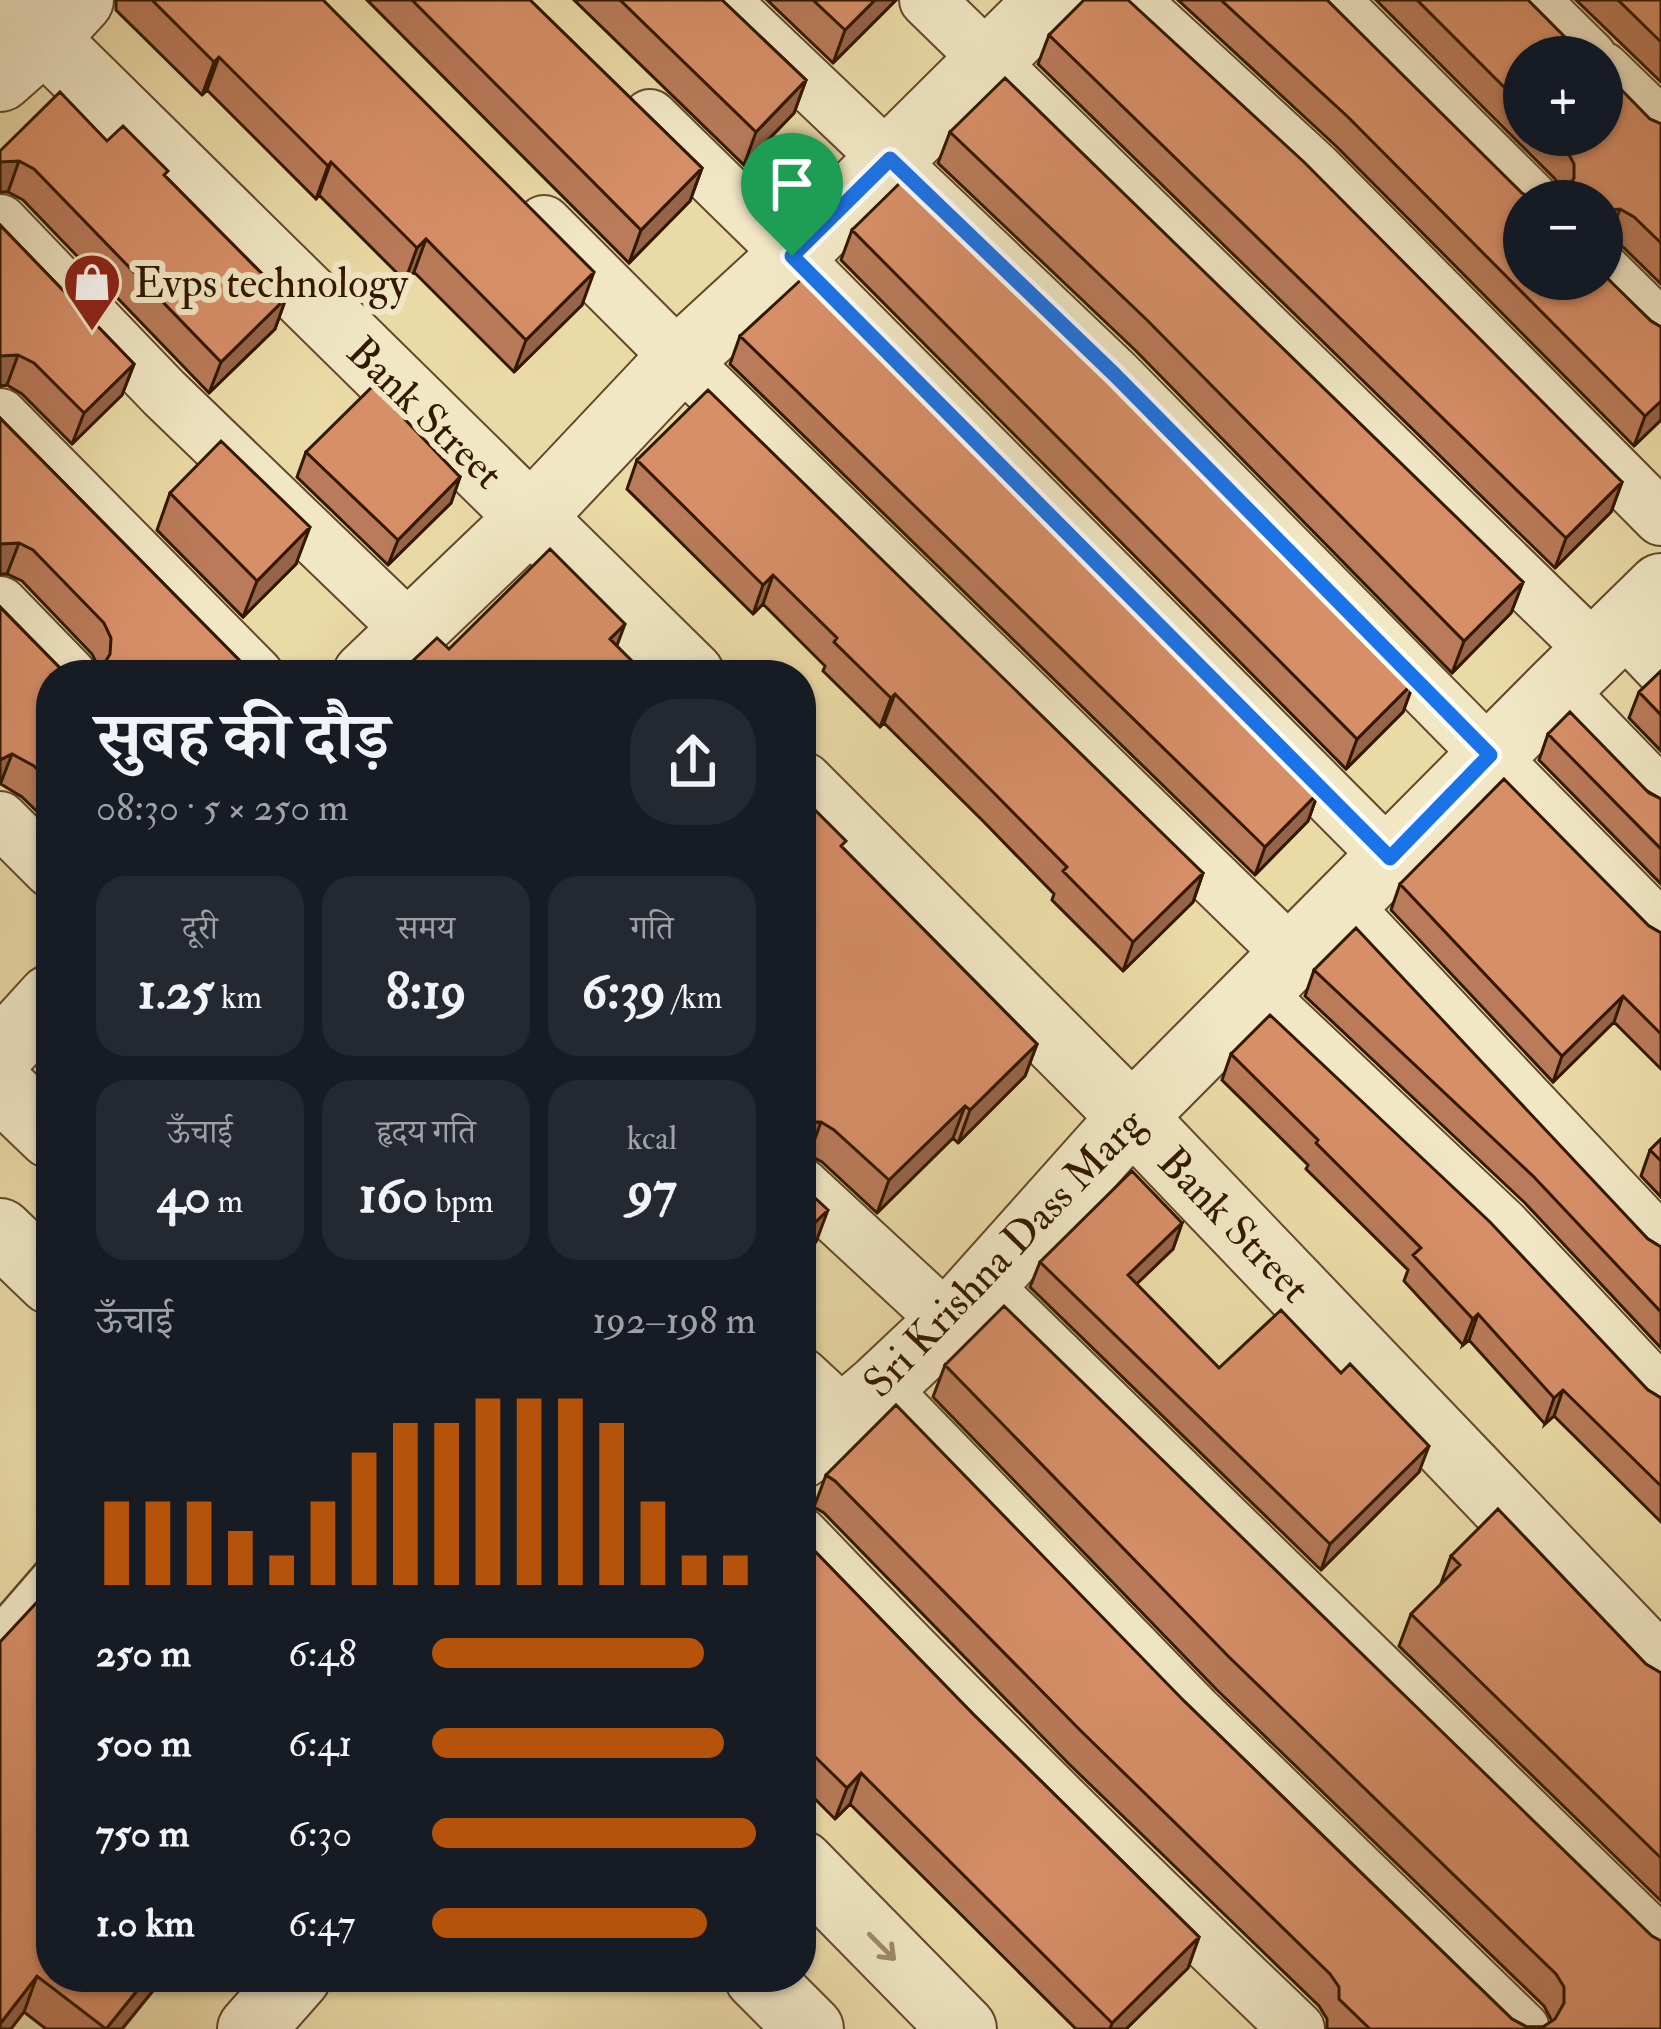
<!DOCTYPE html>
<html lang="hi">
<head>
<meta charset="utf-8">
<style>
	body { margin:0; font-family:"IM FELL Double Pica","Noto Serif Devanagari",serif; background:#242831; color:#f1f3f6; height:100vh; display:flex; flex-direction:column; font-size:45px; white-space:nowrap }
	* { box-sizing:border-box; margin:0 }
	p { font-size:39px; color:#9ea1a6 }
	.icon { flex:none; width:66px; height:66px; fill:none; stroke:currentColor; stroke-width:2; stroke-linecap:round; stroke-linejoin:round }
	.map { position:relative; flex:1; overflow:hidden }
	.drawer { position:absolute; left:36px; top:660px; width:780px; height:1332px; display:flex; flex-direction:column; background:#171b24; border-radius:48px; box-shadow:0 3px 9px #0004 }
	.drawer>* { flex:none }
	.controls { position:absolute; left:1503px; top:36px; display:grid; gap:24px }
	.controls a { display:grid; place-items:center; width:120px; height:120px; border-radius:50%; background:#171b24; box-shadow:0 3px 9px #0004; font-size:60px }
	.pin { position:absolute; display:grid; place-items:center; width:102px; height:102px; color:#fff; margin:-123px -51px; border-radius:50% 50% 50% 0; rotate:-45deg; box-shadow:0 0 12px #0007 }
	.pin .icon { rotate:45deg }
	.round { display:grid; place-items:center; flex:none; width:126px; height:126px; border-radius:48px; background:#242831 }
	.overview { display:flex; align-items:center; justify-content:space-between; height:204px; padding:0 60px }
	h1 { font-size:66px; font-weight:700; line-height:90px }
	.stats { display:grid; grid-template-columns:repeat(3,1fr); gap:18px; height:204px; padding:12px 60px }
	.stats div { display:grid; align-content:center; border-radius:30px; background:#242831; text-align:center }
	.stats b { font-size:51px; font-weight:700 }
	.stats small { font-size:33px; font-weight:400 }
	.stats p { font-size:33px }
	.chart { height:336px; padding:24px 60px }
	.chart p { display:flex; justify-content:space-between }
	.chart svg { width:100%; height:216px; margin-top:12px; stroke:#b45309; stroke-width:6 }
	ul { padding:0 60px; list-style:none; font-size:39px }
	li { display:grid; grid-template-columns:192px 144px 1fr; align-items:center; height:90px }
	li i { height:30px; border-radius:15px; background:#b45309 }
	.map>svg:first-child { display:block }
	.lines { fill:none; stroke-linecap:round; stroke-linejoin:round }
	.service-casing { stroke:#61482a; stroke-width:32 }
	.minor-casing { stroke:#61482a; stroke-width:58 }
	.tertiary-casing { stroke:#61482a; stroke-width:70 }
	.service { stroke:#f1e7c5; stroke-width:27 }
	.minor { stroke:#f1e7c5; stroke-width:54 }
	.tertiary { stroke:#f1e7c5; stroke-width:66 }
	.wall { fill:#b97b59; stroke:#331800; stroke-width:3 }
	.shaded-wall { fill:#966449; stroke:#331800; stroke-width:3 }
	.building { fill:#d78f68; stroke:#331800; stroke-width:3 }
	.oneway { stroke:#9c8a6c }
	.route-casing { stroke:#fff; stroke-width:24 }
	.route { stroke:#1a73e8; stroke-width:15 }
	.labels { text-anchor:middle; stroke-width:12; stroke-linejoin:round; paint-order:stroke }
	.poi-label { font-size:42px; fill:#331800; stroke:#f1e7c5; text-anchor:start }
	.street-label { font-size:42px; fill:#331800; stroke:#f1e7c5 }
</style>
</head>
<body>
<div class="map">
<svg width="1661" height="2029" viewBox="0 0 1661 2029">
	<rect width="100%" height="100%" fill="#eadaa6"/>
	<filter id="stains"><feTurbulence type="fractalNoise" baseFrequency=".00167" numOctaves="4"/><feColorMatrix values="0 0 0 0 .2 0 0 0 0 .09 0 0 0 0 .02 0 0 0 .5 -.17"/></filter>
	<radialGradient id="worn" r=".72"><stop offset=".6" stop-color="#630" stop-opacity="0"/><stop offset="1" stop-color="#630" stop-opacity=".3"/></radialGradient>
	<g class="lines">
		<g class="service-casing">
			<path id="service" d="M0,1628L51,1569"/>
		</g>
		<g class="minor-casing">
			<path id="minor" d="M721,0L1114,374L1661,929
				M927,0L1596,652
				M1131,0L1315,169L1661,518
				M1331,0L1533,201
				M1531,0L1589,57
				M1602,69L1661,126
				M650,117L792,256L1390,858
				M0,222L164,393L410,630
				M544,223L680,359L1293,956
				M1602,270L1661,328
				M0,416L256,675
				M0,604L69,675
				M1622,626L1661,667
				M1557,689L1661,796
				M0,819L51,870
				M1343,905L1661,1243
				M1256,993L1503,1226L1661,1394
				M801,1185L949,1322
				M981,1283L1661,1945
				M801,1375L844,1415
				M880,1387L1195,1712L1522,2029
				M801,1535C962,1704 1128,1868 1297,2029"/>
		</g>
		<g class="tertiary-casing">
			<path id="tertiary" d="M5,0L691,675
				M0,78L43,40L80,0
				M366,675L532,516L680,359L792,256L1050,0
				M801,785L1132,1117L1661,1670
				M0,1054L51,998
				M0,1086L51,1135
				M0,1232L51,1281
				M801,1455L880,1387L949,1322L1132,1117L1557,689L1661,587
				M801,1864L963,2029
				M758,1977L810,2029
				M251,2029L297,1977"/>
		</g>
		<use href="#service" class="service"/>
		<use href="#minor" class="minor"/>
		<use href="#tertiary" class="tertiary"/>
	</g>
	<path class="wall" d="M116,0H323L582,305L514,372L414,272L405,281L319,195L316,199L207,90L202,95L116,10Z
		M367,0H530L702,168L690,201L629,263Z
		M574,0H722L806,80L794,113L744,165Z
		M767,0H896L833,63Z
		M1178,0H1327L1524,201L1651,321L1661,327V420L1634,446L1337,147Z
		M1376,0H1528L1524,57V135H1602L1650,119L1661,124V284L1623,247L1609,239L1602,240V201L1564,194L1555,179Z
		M1576,0H1661V82Z
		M1049,35L1622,482L1611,512L1555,568L1038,64Z
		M950,132L1523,582L1511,613L1452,673L1136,351L938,163Z
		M107,141L166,177L286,298L275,329L209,393L23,200L8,192L0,151Z
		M0,225L134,364L122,395L72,444L22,394L7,385L0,386Z
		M852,230L1414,682L1403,712L1346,769L841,260Z
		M740,336L1318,793L1308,821L1255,875L730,364Z
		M0,418L239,660L234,675H51V825L22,797L1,784L0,607L59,667L71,674L87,675L99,668L92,654L22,581L7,574H0Z
		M306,452L460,477L451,503L388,565L297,477Z
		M637,460L1203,873L1193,902L1123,971L1052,900L1054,894L982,820L884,723L880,727L823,671L825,666L763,604L753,614L627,489Z
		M170,493L296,564L243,617L157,530Z
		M1661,671V751L1629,718L1639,692Z
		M1548,734L1661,799V884L1539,760Z
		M844,849L1037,1044L1025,1076L958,1143L953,1138L877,1213L822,1162L809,1155H801Z
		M1400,884L1649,926L1661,933V1069L1614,1022L1553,1082L1391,910Z
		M1314,970L1648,1239L1661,1247V1348L1525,1203L1305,996Z
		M1231,1054L1648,1390L1661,1398V1522L1554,1416L1545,1424L1469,1340L1463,1345L1404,1281L1408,1270L1306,1169L1308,1165L1222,1080Z
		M1661,1139V1197L1641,1176L1650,1150Z
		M1182,1223L1173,1249L1136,1284L1219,1368L1419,1472L1321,1570L1030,1287L1040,1262Z
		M945,1365L1661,2029H1327V2019L1319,2006L1068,1763L824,1513L814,1507L826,1475L1185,1702L1512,2019L1527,2027H1543L1552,2021L1544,2006L1217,1690L933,1397Z
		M801,1537L973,1714L1199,1937L1188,1968L1126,2029H1076L850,1804L835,1819L801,1785Z
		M1451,1556L1661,1673V1901L1399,1646L1411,1614L1440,1586Z
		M0,1642L51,1977H164L122,2029H46L24,2012Z"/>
	<path class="shaded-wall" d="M875,0H896L833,63L845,30Z
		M219,57L207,90L202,95L214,62Z
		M806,80L794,113L744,165L756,132Z
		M3,161H19L8,192H0V162Z
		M331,162L319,195L316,199L328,166Z
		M702,168L690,201L629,263L641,230Z
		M1620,209L1609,239L1602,240V211Z
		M426,239L414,272L405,281L417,248Z
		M594,272L582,305L514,372L526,340Z
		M286,298L275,329L209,393L221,362Z
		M2,355H18L7,385L0,386V356Z
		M134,364L122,395L72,444L84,413Z
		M1661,401V420L1634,446L1645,416Z
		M460,477L451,503L388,565L398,540Z
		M1622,482L1611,512L1555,568L1566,538Z
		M310,527L296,564L243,617L257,581Z
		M2,543H19L7,574H0V544Z
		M773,575L763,604L753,614L763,585Z
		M1523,582L1511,613L1452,673L1464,641Z
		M625,624L613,656L610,639Z
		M239,660L234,675H224Z
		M1414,682L1403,712L1346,769L1357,739Z
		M895,694L884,723L880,727L891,698Z
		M12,754L0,785V760Z
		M1318,793L1308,821L1255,875L1265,847Z
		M1203,873L1193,902L1123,971L1133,942Z
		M1623,996L1614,1022L1553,1082L1562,1056Z
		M1037,1044L1025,1076L958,1143L970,1110Z
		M965,1106L953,1138L877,1213L889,1180Z
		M805,1122H821L809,1155H801V1125Z
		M828,1210L816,1242L801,1256V1236Z
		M1182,1223L1173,1249L1119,1301L1128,1275Z
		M1478,1314L1469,1340L1463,1345L1473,1319Z
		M1563,1390L1554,1416L1545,1424L1554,1398Z
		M1429,1446L1419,1472L1321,1570L1330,1544Z
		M861,1773L850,1804L835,1819L847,1788Z
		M1199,1937L1188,1968L1126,2029H1110L1112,2023Z
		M37,1976L24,2012L11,2029H0V2024Z
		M148,1977H164L122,2029H106Z"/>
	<path class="building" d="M152,0H323L594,272L526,340L426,239L417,248L331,162L328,166L219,57L214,62Z
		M412,0H530L702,168L641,230Z
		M620,0H722L806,80L756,132Z
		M813,0H875L845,30Z
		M1084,0H1128L1304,162L1622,482L1566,538L1049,35Z
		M1221,0H1327L1522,193L1535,201H1524V279H1602V273L1651,321L1661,327V401L1645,416L1348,117Z
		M1417,0H1528L1578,50L1589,57H1524V107Z
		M1618,0H1661V42Z
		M1602,70L1650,119L1661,124V243L1634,217L1620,209L1602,211V201H1552L1567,192L1574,178V164L1566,149L1552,135H1602Z
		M1005,78L1523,582L1464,641L1147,320L950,132Z
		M60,92L107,141L123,126L168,171L164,175L286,298L221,362L34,169L19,161L0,162V151Z
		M905,178L1103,366L1414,682L1357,739L852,230Z
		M0,225L134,364L84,413L34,363L18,355L0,356Z
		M805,276L1318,793L1265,847L740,336Z
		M373,386L460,477L398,540L306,452Z
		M708,390L1203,873L1133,942L1063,871L1067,867L992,791L895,694L891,698L834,642L837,638L773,575L763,585L637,460Z
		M0,418L239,660L224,675H51V783L34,766L12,754L0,760V607L59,667L71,674L87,675L103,666L110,654L111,638L104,623L33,550L19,543L0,544Z
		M221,441L310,527L257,581L170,493Z
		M550,549L625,624L610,639L646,675H394L403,670L437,638L449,649Z
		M1661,671V715L1639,692Z
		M1570,712L1649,793L1661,799V849L1548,734Z
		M1504,779L1649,926L1661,933V1034L1623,996L1562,1056L1400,884Z
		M801,796L846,841L841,846L1037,1044L970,1110L965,1106L889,1180L834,1130L821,1122H805L801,1125Z
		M1356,928L1648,1239L1661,1247V1312L1534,1177L1314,970Z
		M1270,1015L1490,1222L1648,1390L1661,1398V1486L1563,1390L1554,1398L1478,1314L1473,1319L1413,1255L1421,1248L1316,1143L1318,1140L1231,1054Z
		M1661,1139V1161L1650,1150Z
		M1132,1171L1182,1223L1128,1275L1219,1368L1281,1310L1341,1373L1350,1364L1429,1446L1330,1544L1040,1262Z
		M801,1185L828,1210L801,1236Z
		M1004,1306L1652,1936L1661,1941V2029H1370L1339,1999V1987L1330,1974L1080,1730L835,1481L826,1475L896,1405L1185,1702L1512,2019L1527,2027H1543L1555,2019L1564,2003V1987L1556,1974L1229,1657L945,1365Z
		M1498,1509L1646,1664L1661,1673V1858L1411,1614L1460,1565L1451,1556Z
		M801,1537L973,1714L1199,1937L1112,2023L861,1773L847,1788L801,1743Z
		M51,1587V1977H148L106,2029L37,1976L0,2024V1642Z"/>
	<defs><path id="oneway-shaft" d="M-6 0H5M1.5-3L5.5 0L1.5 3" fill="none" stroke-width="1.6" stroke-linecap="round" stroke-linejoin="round" transform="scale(3)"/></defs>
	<use class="oneway" href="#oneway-shaft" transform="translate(882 1947) rotate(45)"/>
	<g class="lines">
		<g class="route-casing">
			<path id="route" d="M890,159L1114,374L1490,755L1390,858L792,256Z"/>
		</g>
		<use href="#route" class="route"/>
	</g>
	<defs>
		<g id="shop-pin" transform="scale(3)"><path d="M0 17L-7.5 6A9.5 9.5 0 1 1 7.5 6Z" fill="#8f2418" stroke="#f1e7c5"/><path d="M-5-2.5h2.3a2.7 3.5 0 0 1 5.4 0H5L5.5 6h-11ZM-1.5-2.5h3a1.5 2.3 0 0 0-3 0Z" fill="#fff"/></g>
	</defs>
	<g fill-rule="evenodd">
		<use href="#shop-pin" x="92" y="282"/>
	</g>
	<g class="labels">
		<g class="poi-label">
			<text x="134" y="297">Evps technology</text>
		</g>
		<g class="street-label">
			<text transform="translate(426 412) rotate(44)" y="15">Bank Street</text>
			<text transform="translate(1235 1224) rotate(46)" y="15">Bank Street</text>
			<text transform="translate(1003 1252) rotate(-46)" y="15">Sri Krishna Dass Marg</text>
		</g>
	</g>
	<rect width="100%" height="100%" filter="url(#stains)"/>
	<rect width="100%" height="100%" fill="url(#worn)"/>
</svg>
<div class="controls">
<a>+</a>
<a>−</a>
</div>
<div class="pin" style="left:792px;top:256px;background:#1e9e55"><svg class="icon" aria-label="arrive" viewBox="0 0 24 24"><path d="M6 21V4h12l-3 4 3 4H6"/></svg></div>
<section class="drawer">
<div class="overview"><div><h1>सुबह की दौड़</h1><p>08:30 · 5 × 250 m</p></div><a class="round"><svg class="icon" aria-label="share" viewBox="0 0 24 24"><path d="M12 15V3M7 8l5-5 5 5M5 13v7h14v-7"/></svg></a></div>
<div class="stats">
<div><p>दूरी</p><b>1.25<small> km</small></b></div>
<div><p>समय</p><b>8:19</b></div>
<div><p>गति</p><b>6:39<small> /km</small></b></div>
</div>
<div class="stats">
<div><p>ऊँचाई</p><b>40<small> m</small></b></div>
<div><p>हृदय गति</p><b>160<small> bpm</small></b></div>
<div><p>kcal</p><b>97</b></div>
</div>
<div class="chart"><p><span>ऊँचाई</span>192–198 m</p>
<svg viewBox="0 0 160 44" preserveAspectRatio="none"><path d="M5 44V27M15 44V27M25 44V27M35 44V33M45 44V38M55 44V27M65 44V17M75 44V11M85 44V11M95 44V6M105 44V6M115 44V6M125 44V11M135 44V27M145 44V38M155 44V38"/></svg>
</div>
<ul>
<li><b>250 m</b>6:48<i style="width:84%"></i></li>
<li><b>500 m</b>6:41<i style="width:90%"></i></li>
<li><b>750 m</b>6:30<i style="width:100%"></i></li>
<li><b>1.0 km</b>6:47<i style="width:85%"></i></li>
</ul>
</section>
</div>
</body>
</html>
